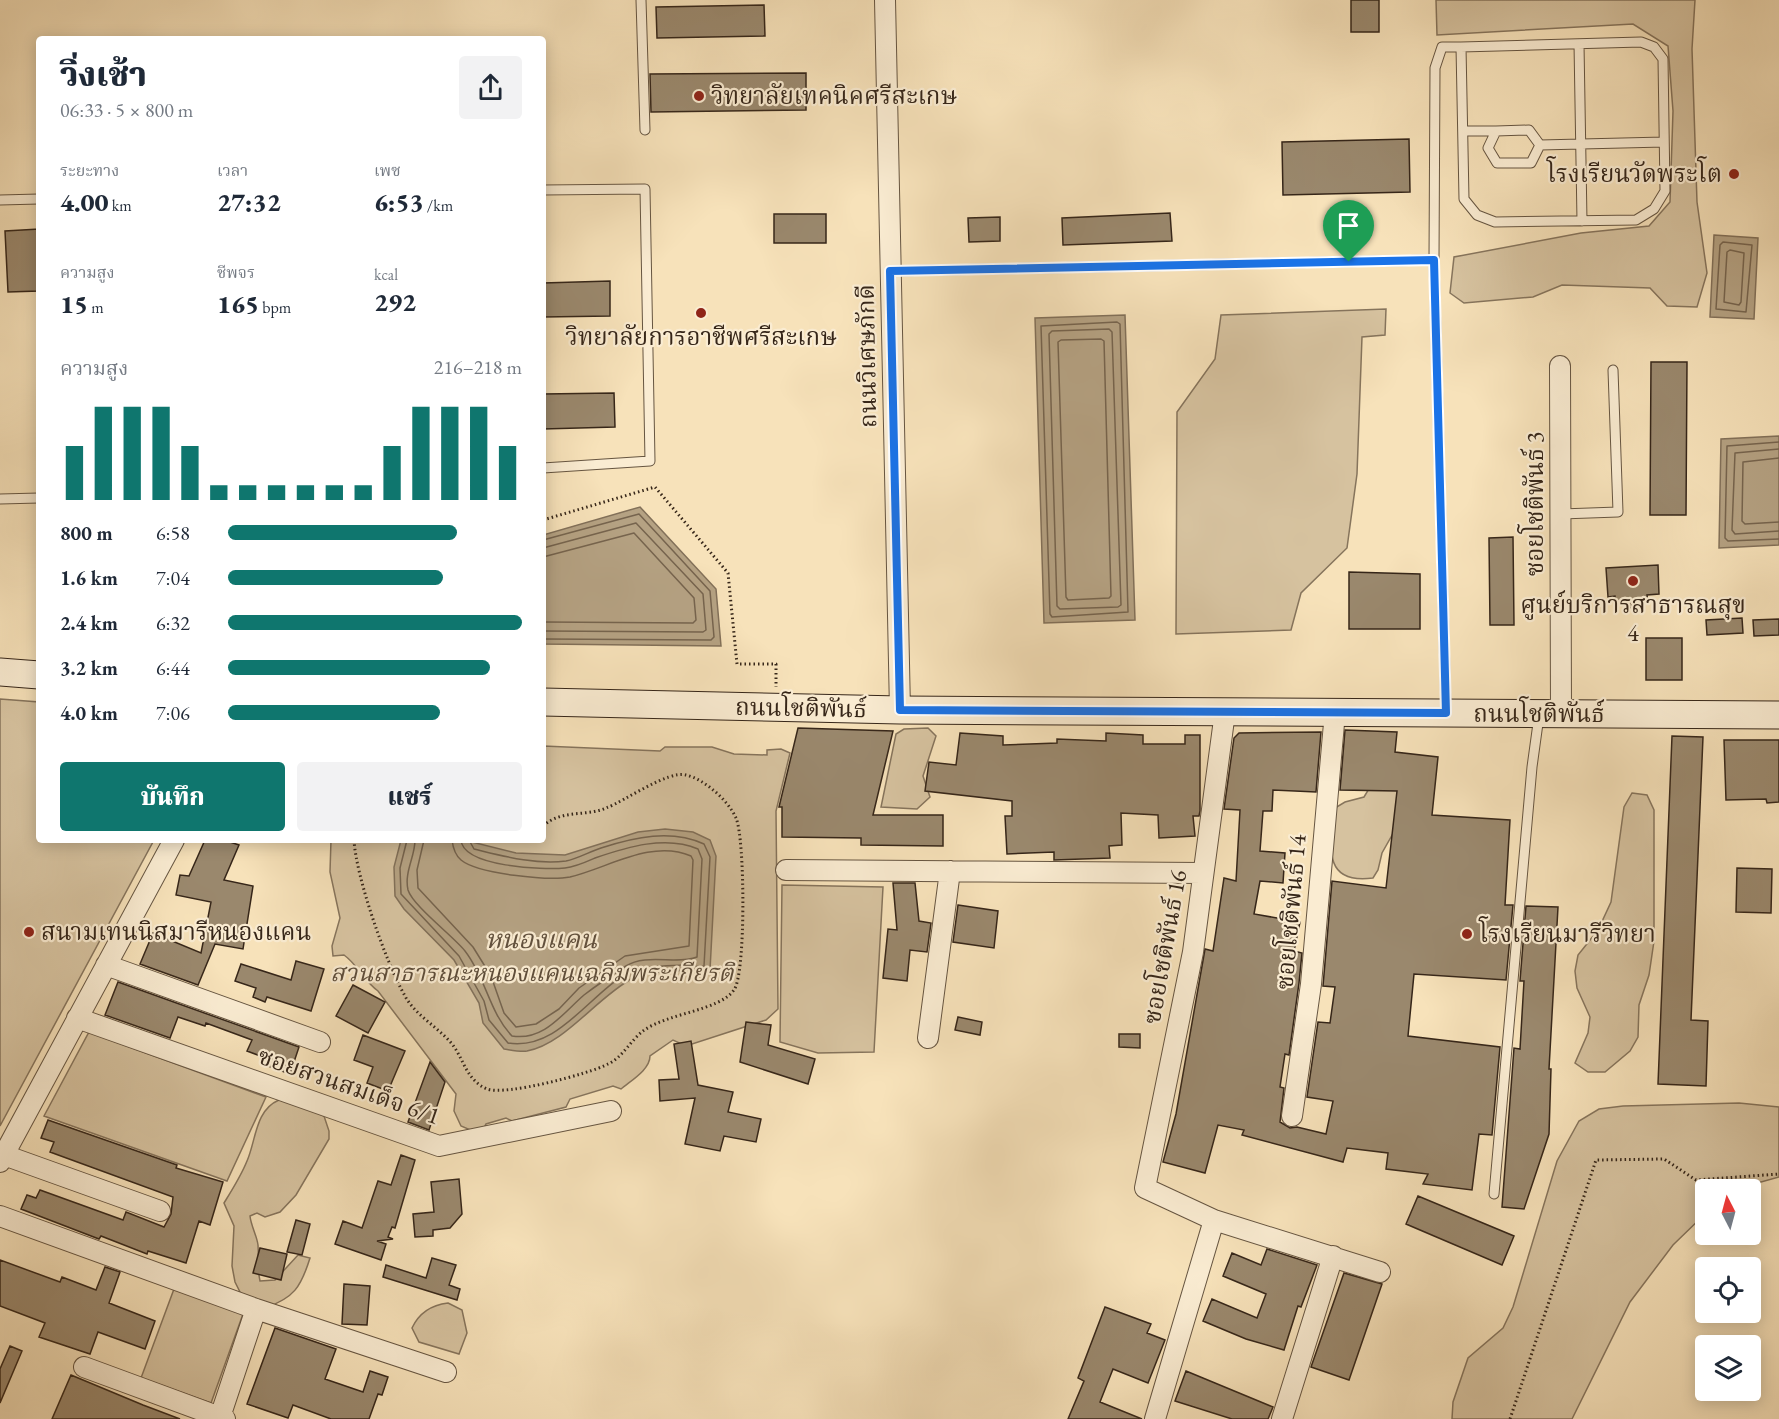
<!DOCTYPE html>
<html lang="th">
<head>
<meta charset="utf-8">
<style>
	body { margin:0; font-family:"EB Garamond","Noto Serif Thai",serif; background:#f2f2f3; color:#1f2937; height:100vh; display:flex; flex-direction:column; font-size:22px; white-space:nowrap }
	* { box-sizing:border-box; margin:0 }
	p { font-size:20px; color:#747a83 }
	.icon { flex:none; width:33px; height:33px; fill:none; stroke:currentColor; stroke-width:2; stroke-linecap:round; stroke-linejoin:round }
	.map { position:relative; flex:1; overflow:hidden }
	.side { position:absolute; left:36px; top:36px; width:510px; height:807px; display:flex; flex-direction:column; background:#fff; border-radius:6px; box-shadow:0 3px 15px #0003 }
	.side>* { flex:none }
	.needle { width:39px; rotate:354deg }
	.buttons { position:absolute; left:1695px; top:1179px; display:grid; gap:12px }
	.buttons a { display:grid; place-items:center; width:66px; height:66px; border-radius:6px; background:#fff; box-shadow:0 3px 15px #0003; font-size:30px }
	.pin { position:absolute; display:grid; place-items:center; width:51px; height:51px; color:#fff; margin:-62px -26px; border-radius:50% 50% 50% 0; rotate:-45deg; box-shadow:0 0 6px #0007 }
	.pin .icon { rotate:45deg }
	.round { display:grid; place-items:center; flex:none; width:63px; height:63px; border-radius:6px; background:#f2f2f3 }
	.head { display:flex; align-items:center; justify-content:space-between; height:102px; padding:0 24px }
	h1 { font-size:33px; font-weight:800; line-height:45px }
	.metrics { display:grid; grid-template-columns:repeat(3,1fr); gap:9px; height:102px; padding:6px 24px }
	.metrics div { display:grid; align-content:center }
	.metrics b { font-size:26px; font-weight:800 }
	.metrics small { font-size:16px; font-weight:400 }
	.metrics p { font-size:16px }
	.chart { height:168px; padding:12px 24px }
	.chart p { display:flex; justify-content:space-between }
	.chart svg { width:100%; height:108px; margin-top:6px; stroke:#0f766e; stroke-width:6 }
	.primary-button { display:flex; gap:12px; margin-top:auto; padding:12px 24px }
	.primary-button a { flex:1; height:69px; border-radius:6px; background:#0f766e; color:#fff; font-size:24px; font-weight:800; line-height:69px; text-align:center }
	.primary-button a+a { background:#f2f2f3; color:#1f2937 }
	ul { padding:0 24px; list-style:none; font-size:20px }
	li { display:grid; grid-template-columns:96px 72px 1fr; align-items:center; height:45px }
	li i { height:15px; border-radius:8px; background:#0f766e }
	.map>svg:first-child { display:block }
	.green { fill:#d6c29f; stroke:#86745c; stroke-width:1.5 }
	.water { fill:#b5a283; stroke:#827059; stroke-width:1.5 }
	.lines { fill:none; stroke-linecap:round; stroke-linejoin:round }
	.shore { stroke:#76644e; stroke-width:1.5 }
	.building { fill:#9a886d; stroke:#362619; stroke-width:1.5 }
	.lane-casing { stroke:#665541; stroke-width:11 }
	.street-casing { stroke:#665541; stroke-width:22 }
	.secondary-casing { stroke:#362619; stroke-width:29 }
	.path { stroke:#362619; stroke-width:3; stroke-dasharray:1.5 3; stroke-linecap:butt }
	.lane { stroke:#faecd2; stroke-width:9 }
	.street { stroke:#faecd2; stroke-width:20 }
	.secondary { stroke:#faecd2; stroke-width:27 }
	.route-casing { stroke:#fff; stroke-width:12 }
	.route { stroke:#1a73e8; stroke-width:8 }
	.poi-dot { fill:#8f2418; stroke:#faecd2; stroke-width:2 }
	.labels { text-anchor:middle; stroke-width:4.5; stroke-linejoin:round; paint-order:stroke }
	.poi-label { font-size:24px; fill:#362619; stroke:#faecd2; text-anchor:start }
	.street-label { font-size:24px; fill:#362619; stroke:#faecd2 }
	.park-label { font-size:24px; font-style:italic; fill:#5e4d3a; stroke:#faecd2 }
	.water-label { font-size:26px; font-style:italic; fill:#62513e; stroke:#faecd2 }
</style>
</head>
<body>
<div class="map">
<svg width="1779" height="1419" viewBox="0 0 1779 1419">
	<rect width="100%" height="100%" fill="#f7e2ba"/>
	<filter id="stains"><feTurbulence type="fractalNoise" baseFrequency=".00333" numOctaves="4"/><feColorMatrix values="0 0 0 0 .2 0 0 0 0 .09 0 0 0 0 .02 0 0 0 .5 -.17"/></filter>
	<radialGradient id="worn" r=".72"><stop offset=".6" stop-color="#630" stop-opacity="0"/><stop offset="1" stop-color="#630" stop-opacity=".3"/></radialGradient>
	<path class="green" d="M1436,0H1695L1692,49L1697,202L1707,273L1697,307L1667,306L1650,288L1562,285L1533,297L1464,303L1450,293L1454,257L1581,233L1649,226L1670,202L1673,111L1668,46L1633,24L1437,35Z
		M1386,309L1385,335L1362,337L1357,474L1347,548L1301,593L1291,630L1176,634L1177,412L1215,359L1221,315Z
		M0,699L39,702V840H154L0,1126Z
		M928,728L936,736L923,776L930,797L917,809L881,807L896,734L904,729Z
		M543,746L660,751L665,747H712L734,754L767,755V750L781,749L790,753L776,811L778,1009L766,1020L686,1046L673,1040L650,1056C650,1070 630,1081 621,1089L613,1086L570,1099L566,1107L512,1121L506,1118L486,1124L483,1130L475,1132L461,1126L454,1111L456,1094L378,991C364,981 358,965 344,955L333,956L332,946L340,918L330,872L331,840H543Z
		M1376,777L1400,783V821L1382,853L1378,870L1373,878C1320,885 1331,843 1335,808L1345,802L1364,797Z
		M1632,793L1647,795L1654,810V941L1649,975L1639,1005L1638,1037L1630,1051L1605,1072H1588L1575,1063L1588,1033L1590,1017L1577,988L1575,971L1578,955L1598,930L1611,902L1624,807Z
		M782,885L883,887L874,1052L818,1053L780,1042Z
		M89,1032L266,1097L227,1181L44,1116Z
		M279,1100L295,1102L324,1116L329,1131V1139L296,1195L280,1212L265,1217L257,1213L250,1216C251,1226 257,1236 258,1245C259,1258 257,1268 260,1281L275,1280L298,1255L310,1258C301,1287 294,1298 265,1308L242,1296L235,1282L232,1266L234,1226L224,1203C232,1190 241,1176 247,1161C256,1141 255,1110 279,1100Z
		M1739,1103L1779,1107V1177L1736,1189L1706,1190L1705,1214L1673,1245L1630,1302L1572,1419H1452L1453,1402L1468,1358L1503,1328L1513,1307L1557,1161L1579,1121L1599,1109L1623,1106Z
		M174,1289L243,1314L211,1403L141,1378Z
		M448,1303L462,1310L467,1333L459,1354L419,1342L412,1328C419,1313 431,1305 448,1303Z"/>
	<path class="water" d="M1714,235L1758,238L1754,319L1710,317Z
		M1125,315L1135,620L1044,623L1035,318Z
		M1779,436V545L1719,548L1721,439Z
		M640,507L716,589L721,646L543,644V535Z
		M665,829L693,832L710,840L716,856L710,970C701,975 698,972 688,971C678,970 642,973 633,978C597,997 565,1044 527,1051C520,1052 511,1050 504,1049L483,1023L479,1003L454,960L404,909L395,896L394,867L401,840H464L516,853L565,855L638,832Z"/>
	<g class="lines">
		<path class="shore" d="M1723,242L1752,245L1746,312L1716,309L1720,245Z
			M1730,250L1744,253L1741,302L1739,305L1724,302L1727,252Z
			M1117,322L1120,324L1128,612L1052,617L1050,614L1041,326Z
			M1109,329L1112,332L1121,605L1118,607L1060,609L1057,606L1049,334L1052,331Z
			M1101,339L1104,341L1111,596L1109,598L1068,600L1066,597L1058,342L1061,340Z
			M1779,442L1727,446L1725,538L1728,541L1779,539
			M1779,449L1735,453L1732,530L1735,534L1779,531
			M1779,458L1743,462L1742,521L1745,524L1779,522
			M543,540L639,514L710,591L714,637L711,640L543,639
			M543,548L636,523L703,594L706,630L703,632L543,631
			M543,557L634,533L694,598L696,620L693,623L543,622
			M407,840L400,868L401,894L459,956L484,1001L489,1020L508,1043C559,1051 589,993 631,971C641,967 675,965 687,965C693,965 698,968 704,966L710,857L704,844C671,829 635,837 601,848C589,852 577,859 566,861C535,865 503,856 474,849L469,840
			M415,840C415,857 404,872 408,890C413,906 453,936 465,951C486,978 489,1012 512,1036C544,1041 562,1014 584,995C597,985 612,975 626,966C646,953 677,965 697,957L702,859L698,849C666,835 627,847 595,858C586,862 575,867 565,868C543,870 463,867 461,840
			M424,840L417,870L418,888L473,947L491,976L504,1013L516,1027L536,1024L559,1009L579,988L625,956L689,946L693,860L691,856C651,839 608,868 570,877C549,881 478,874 461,860C455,855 453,848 452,840"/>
	</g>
	<path class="building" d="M1351,0H1379V32H1351Z
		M764,5L765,36L657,38L656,7Z
		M806,73V110L651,112L650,74Z
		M1409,139L1410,192L1283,195L1282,142Z
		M1170,213L1172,241L1063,245L1062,218Z
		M774,214H826V243H774Z
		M1000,217V241L969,242L968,218Z
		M39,229V291L8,292L5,231Z
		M610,281V316L543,317V283Z
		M1651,362H1687L1686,515H1650Z
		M614,393L615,427L543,429V394Z
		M1513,537L1514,625H1490L1489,538Z
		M1658,565L1659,594L1647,595L1648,602H1639L1640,607L1626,608V603H1616L1615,596L1608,597L1606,568Z
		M1349,572L1420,574V629H1349Z
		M1742,618L1743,633L1707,635L1706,620Z
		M1779,619V635L1754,636L1753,620Z
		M1646,638H1682V680H1646Z
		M798,728L893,731L873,815H943V846L861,845V838L782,837V807H779Z
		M1345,730L1397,732L1395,752L1438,757L1432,815L1510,820L1505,905H1513L1506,980L1414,974L1408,1036L1500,1047L1492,1135L1479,1134L1472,1190L1423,1184L1428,1174L1386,1169L1388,1153L1347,1148L1343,1162L1242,1135L1244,1130L1218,1125L1205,1173L1163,1162L1176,1114L1205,949L1213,951L1224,878L1236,881L1240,810L1224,809L1234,738L1239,733L1321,732L1316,792L1273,790L1272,811H1263L1260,851L1285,853L1283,883L1260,881L1254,914L1300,922L1294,951L1302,953L1299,983L1289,1055L1285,1054L1280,1087L1284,1088L1280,1122L1290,1128L1297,1127L1326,1134L1333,1101L1307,1097L1318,1022L1330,1023L1335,987L1323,986L1332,881L1386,888L1397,791L1340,790Z
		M960,733L1003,736V745L1057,743V739L1106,741V733L1143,735V744H1185V735H1200V811L1199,816H1193L1195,836L1159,838L1158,815L1121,813L1122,845L1109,846L1110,858L1054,860V852L1007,854L1005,816H1012V801L925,791L929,762L956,765Z
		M1672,736L1703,737L1691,1020L1708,1021L1706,1086L1658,1084Z
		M1724,740H1779V802L1767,803L1766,799L1726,800Z
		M205,840H224L239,845L224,880L253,886L243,949L215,944L198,985L140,964L153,933L201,953L211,902L176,895L180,875L189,876Z
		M1737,868L1772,869L1771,913L1736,912Z
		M893,883H915L919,921L931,923L927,952L910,950L907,981L883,978L888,929L897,930Z
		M958,905L998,911L994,948L953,942Z
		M1526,906L1558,907L1549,1069H1551L1549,1134L1524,1209L1502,1207L1514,1048L1520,1049L1524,981H1520Z
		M296,961L324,969L311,1011L267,997L265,1002L253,997L256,988L235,981L241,964L291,980Z
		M118,982L299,1047L290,1074L260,1063L263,1057L247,1051L252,1040L206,1023L205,1026L178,1017L170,1038L105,1015Z
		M353,985L385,1002L368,1033L336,1016Z
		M958,1017L982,1022L980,1035L955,1030Z
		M746,1022L771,1025L768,1045L815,1059L808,1084L740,1062Z
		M1119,1034H1140V1048L1119,1047Z
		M363,1035L405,1051L388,1091L367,1083L373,1067L354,1060Z
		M691,1041L698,1085L733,1092L728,1112L761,1119L756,1142L724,1136L720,1151L685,1144L695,1098L660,1101L659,1080L679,1079L674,1044Z
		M430,1062L445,1082L429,1130L408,1122Z
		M48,1120L177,1165L176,1168L223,1182L210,1225L199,1221L186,1263L148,1251L147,1254L101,1236L99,1239L21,1209L27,1195L36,1198L40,1190L123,1220L126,1212L164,1227L171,1214L173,1197L50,1152L54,1142L41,1138Z
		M401,1155L415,1160L395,1228L392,1227L388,1237L393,1239L377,1241L386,1244L381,1260L335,1244L343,1221L362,1228L378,1181L391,1185Z
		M459,1179L462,1214L450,1228L433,1230V1236L415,1237L413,1214L434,1212L431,1182Z
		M1418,1196L1514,1236L1502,1265L1406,1224Z
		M296,1220L310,1224L302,1255L287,1252Z
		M260,1248L287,1254L281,1280L253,1273Z
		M1267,1249L1317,1265L1301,1307L1298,1306L1284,1350L1246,1339L1203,1321L1212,1299L1257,1318L1266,1294L1223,1276L1232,1253L1261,1265Z
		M432,1258L456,1265L449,1285L460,1289L457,1300L383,1277L386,1265L426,1278Z
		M0,1260L60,1282L62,1277L96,1290L105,1267L120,1272L109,1303L155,1321L145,1349L98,1332L90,1354L39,1337L45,1323L0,1306Z
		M1344,1273L1382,1284L1349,1380L1311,1367Z
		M344,1284L370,1286L367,1325L342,1324Z
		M1105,1307L1151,1324L1147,1333L1165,1340L1148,1383L1113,1369L1100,1402L1142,1419H1068L1084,1381L1078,1378Z
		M275,1328L336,1349L325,1379L363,1392L370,1371L388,1377L382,1395L378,1394L369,1419H331L293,1405L288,1418L247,1404Z
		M10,1346L22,1351L0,1403V1369Z
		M1186,1371L1273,1407L1268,1419H1232L1175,1401Z
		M71,1375L143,1405L180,1419H52Z"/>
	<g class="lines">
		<g class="lane-casing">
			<path id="lane" d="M641,0L645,130
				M1579,44L1582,221
				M1529,130L1540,145L1531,163H1497L1488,148L1496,131Z
				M1463,131H1496
				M1540,145L1664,142
				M543,190L645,189L650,461L543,468
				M0,200L39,199
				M1434,260L1446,711
				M890,271L1434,260L1435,68L1442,47H1461L1641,42L1654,47L1663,59L1665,191L1654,209L1636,220L1495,222L1477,215L1464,199L1461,47
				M0,499L39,498
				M1561,514L1618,512L1613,370
				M1494,1194L1532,767L1539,716"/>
		</g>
		<g class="street-casing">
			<path id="street" d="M885,0L900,710
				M1560,366L1561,714
				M1225,712L1193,952L1145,1188L1214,1220L1380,1272
				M786,870L1203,873
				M106,965L320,1042
				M77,1018L439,1146L611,1111
				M928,1038L950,871
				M1292,1116L1311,984L1335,712
				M4,1155L160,1211
				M0,1162L174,840
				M0,1216L256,1309L446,1372
				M84,1367L225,1419
				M220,1417L256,1309
				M1155,1419L1214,1220
				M1282,1419L1333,1256"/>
		</g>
		<g class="secondary-casing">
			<path id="secondary" d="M0,672L39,675
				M543,702L900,710L1779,715"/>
		</g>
		<path class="path" d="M543,520L655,487L728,573L737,664H776V687
			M354,840C356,877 386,963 405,996C415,1015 438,1027 452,1044C464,1059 466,1080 487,1089C505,1096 589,1074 608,1064C622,1058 631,1040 643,1031C667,1013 719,1011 734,990C746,974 745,838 736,818C728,800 704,779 686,775C668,770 625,801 606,808C585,817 562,809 543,826
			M1510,1419L1596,1160L1664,1159L1696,1180L1779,1174"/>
		<use href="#lane" class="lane"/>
		<use href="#street" class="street"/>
		<use href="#secondary" class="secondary"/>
	</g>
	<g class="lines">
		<g class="route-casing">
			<path id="route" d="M1434,260L1446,713L900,710L890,271Z"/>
		</g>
		<use href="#route" class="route"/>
	</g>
	<g class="poi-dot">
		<circle cx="699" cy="96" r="6"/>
		<circle cx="1734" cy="174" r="6"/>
		<circle cx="701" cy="313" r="6"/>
		<circle cx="1633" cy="581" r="6"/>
		<circle cx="29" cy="932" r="6"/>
		<circle cx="1467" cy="934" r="6"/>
	</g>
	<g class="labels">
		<g class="poi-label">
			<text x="711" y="104">วิทยาลัยเทคนิคศรีสะเกษ</text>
			<text x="1722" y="182" text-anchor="end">โรงเรียนวัดพระโต</text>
			<text x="701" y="345" text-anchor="middle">วิทยาลัยการอาชีพศรีสะเกษ</text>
			<text x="1633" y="613" text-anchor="middle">ศูนย์บริการสาธารณสุข<tspan x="1633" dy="28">4</tspan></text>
			<text x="41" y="940">สนามเทนนิสมารีหนองแคน</text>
			<text x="1479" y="942">โรงเรียนมารีวิทยา</text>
		</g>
		<g class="street-label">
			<text transform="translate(867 356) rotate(-91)" y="8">ถนนวิเศษภักดี</text>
			<text transform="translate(1535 504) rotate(-90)" y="8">ซอยโชติพันธ์ 3</text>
			<text transform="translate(801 708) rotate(1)" y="8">ถนนโชติพันธ์</text>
			<text x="1539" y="722">ถนนโชติพันธ์</text>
			<text transform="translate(1291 912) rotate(-85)" y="8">ซอยโชติพันธ์ 14</text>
			<text transform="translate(1165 947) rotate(-80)" y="8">ซอยโชติพันธ์ 16</text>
			<text transform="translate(349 1086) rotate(19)" y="8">ซอยสวนสมเด็จ 6/1</text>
		</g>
		<g class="park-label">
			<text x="532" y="981">สวนสาธารณะหนองแคนเฉลิมพระเกียรติ</text>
		</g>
		<g class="water-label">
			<text x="541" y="948">หนองแคน</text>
		</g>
	</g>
	<rect width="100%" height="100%" filter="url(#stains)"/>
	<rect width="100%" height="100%" fill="url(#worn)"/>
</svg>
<div class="buttons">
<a><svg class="needle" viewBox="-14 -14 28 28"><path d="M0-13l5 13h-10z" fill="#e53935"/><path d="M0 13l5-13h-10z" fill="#747a83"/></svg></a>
<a><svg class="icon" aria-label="locate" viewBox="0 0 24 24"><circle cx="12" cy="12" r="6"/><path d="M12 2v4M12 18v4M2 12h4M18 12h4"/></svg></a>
<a><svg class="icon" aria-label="layers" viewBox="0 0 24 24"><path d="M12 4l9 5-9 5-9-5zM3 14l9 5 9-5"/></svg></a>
</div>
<div class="pin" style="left:1349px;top:262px;background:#1e9e55"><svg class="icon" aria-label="arrive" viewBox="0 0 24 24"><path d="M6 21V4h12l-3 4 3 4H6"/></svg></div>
<section class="side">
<div class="head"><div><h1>วิ่งเช้า</h1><p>06:33 · 5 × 800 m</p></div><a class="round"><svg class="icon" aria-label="share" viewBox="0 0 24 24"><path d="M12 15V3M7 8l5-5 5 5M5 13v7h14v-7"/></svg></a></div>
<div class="metrics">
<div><p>ระยะทาง</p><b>4.00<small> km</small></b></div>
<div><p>เวลา</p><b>27:32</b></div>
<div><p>เพซ</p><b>6:53<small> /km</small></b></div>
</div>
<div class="metrics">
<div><p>ความสูง</p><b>15<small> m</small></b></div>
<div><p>ชีพจร</p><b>165<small> bpm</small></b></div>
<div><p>kcal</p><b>292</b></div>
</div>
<div class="chart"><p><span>ความสูง</span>216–218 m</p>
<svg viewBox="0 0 160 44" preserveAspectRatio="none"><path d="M5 44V22M15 44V6M25 44V6M35 44V6M45 44V22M55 44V38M65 44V38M75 44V38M85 44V38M95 44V38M105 44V38M115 44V22M125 44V6M135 44V6M145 44V6M155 44V22"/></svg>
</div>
<ul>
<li><b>800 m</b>6:58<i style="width:78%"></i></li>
<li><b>1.6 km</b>7:04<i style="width:73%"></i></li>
<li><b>2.4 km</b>6:32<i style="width:100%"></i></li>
<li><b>3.2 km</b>6:44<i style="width:89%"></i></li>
<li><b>4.0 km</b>7:06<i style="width:72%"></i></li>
</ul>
<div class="primary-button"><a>บันทึก</a><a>แชร์</a></div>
</section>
</div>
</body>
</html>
